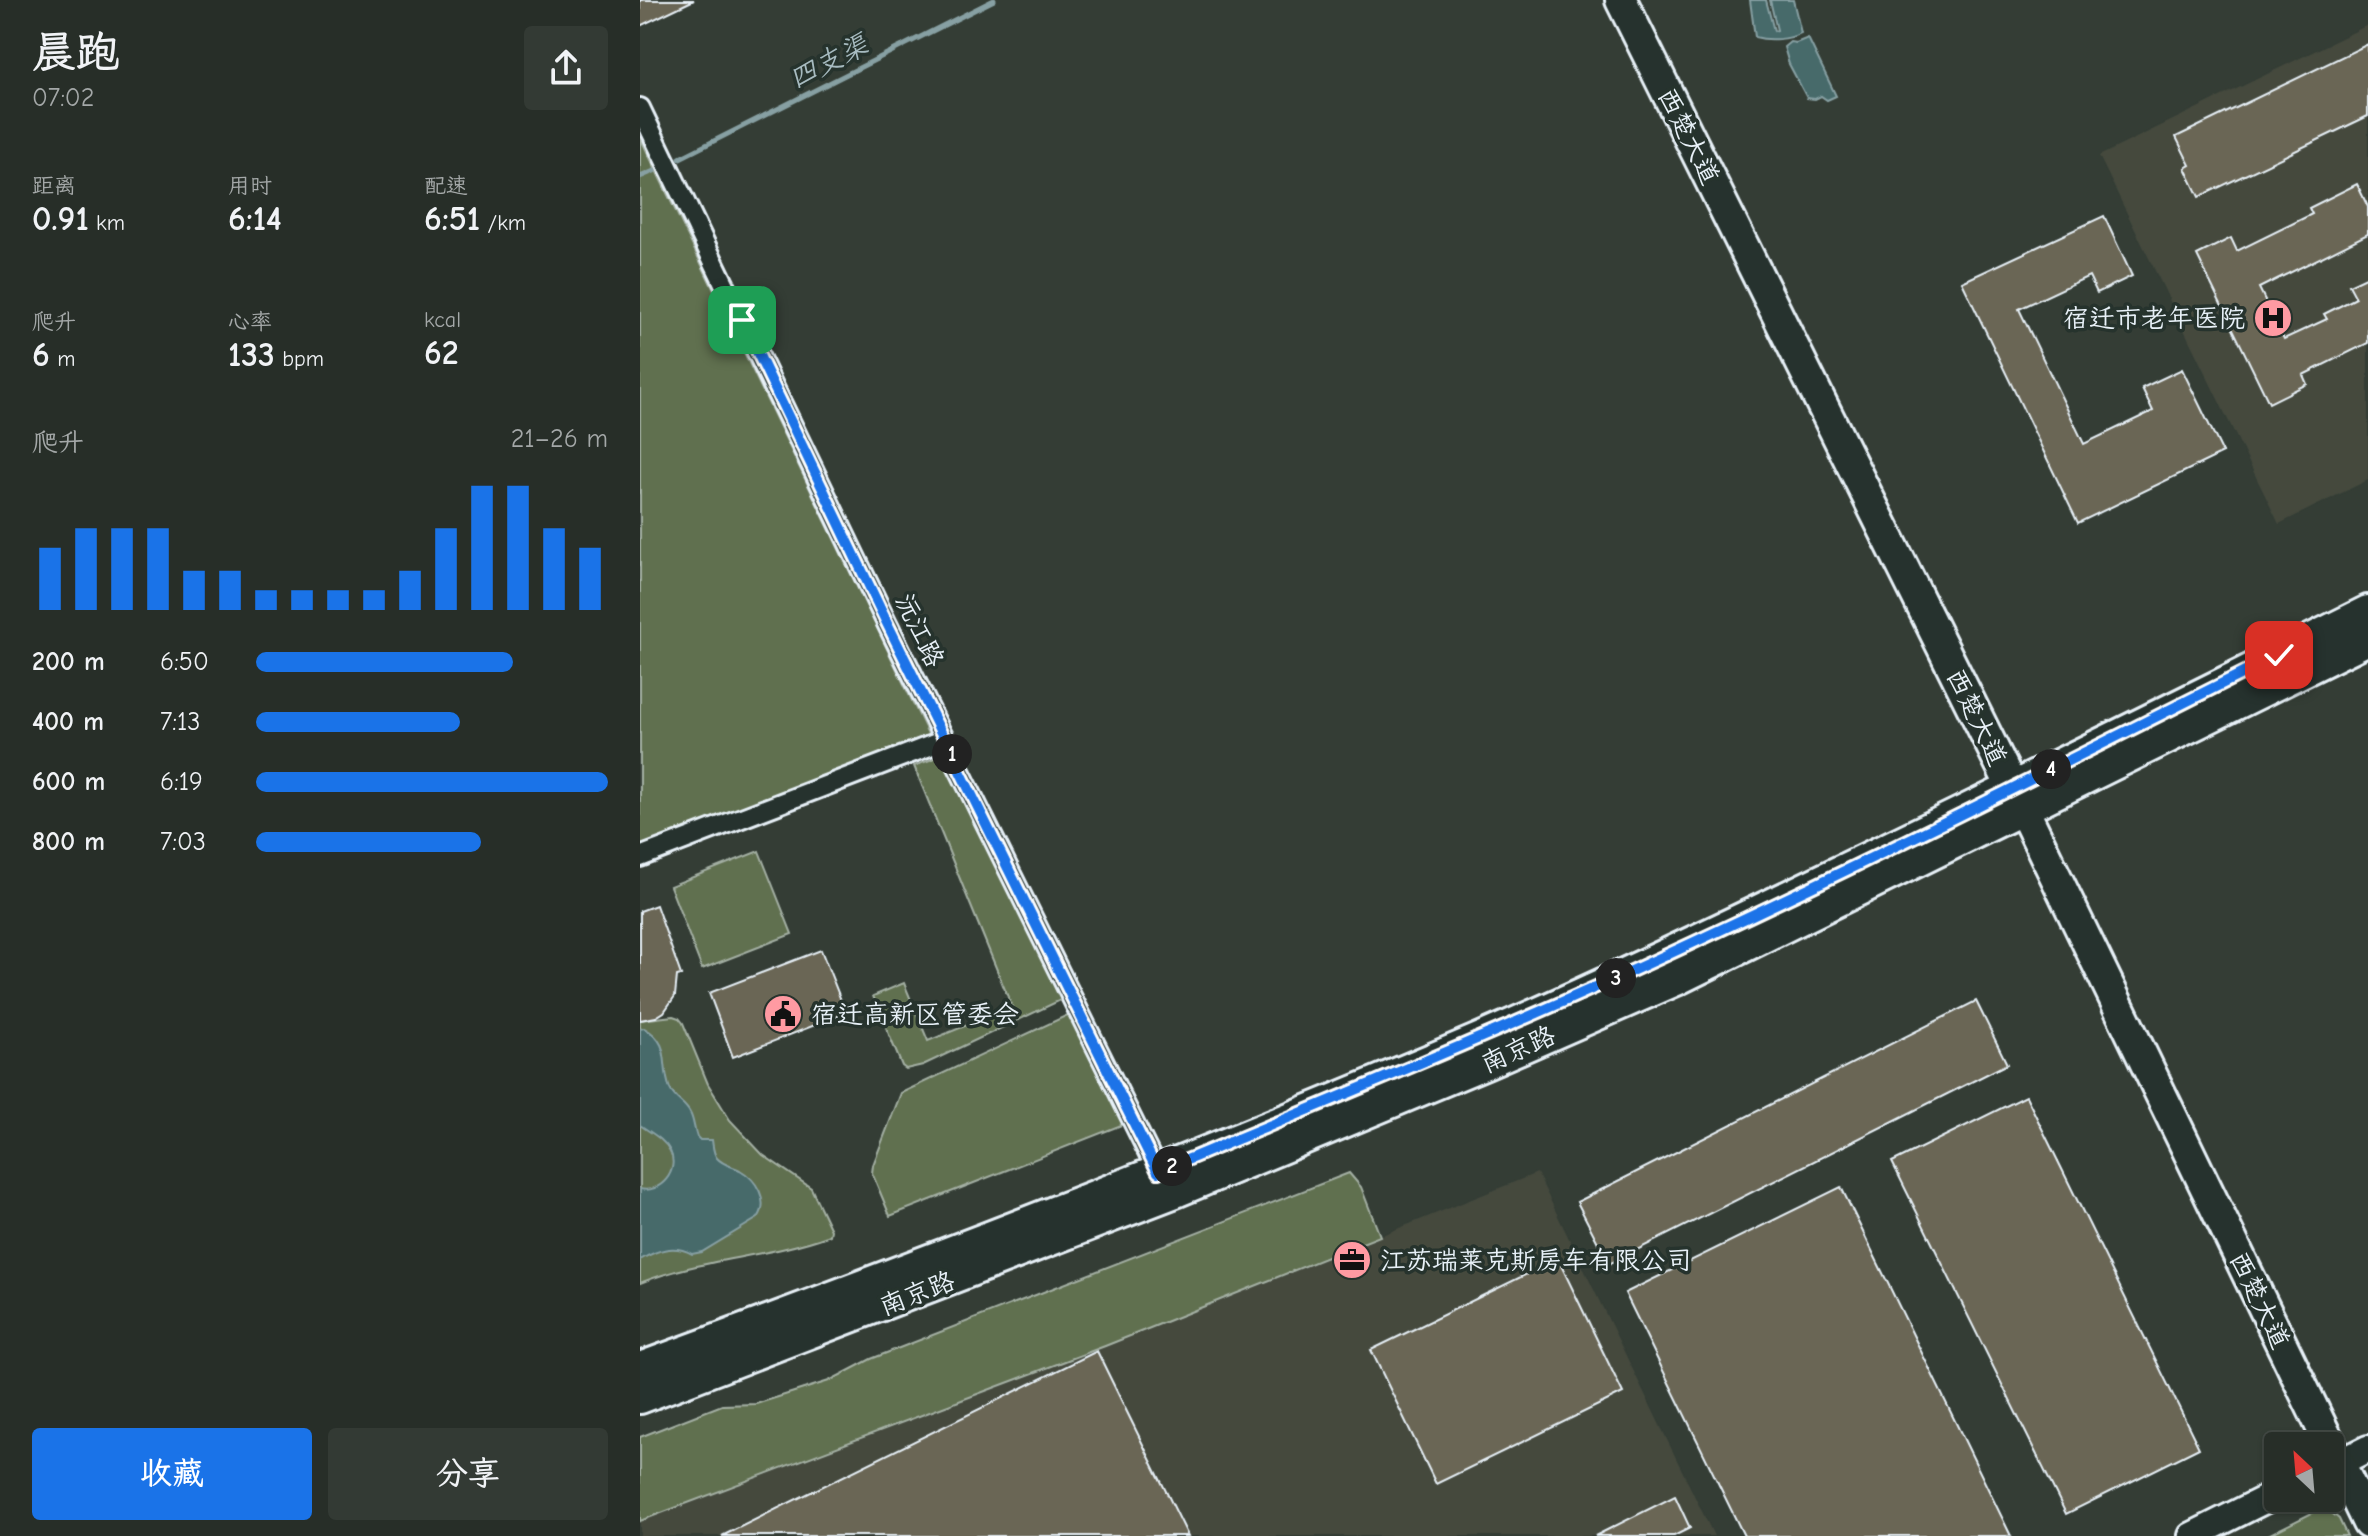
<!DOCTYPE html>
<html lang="zh">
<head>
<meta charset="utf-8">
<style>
	body { margin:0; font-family:"Comic Neue","LXGW WenKai TC",sans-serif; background:#333a34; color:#f1f3f6; height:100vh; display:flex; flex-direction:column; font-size:30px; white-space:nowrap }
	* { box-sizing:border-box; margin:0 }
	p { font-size:26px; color:#a4a8a8 }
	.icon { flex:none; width:44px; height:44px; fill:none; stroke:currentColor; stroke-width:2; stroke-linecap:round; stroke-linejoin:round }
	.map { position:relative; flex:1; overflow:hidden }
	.side { display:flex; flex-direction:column; background:#272e28; width:640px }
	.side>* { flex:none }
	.needle { width:52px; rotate:334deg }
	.controls { position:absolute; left:1624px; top:1432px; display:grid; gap:16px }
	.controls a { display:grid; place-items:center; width:80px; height:80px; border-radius:8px; background:#272e28; box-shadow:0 2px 6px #0004,0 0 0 2px #434a45; font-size:40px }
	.pin { position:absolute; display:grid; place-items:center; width:68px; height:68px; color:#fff; margin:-34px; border-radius:16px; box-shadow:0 4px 12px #0006 }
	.km { position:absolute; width:40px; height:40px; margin:-20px; border-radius:50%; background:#222; color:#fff; font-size:22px; line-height:40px; text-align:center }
	.round { display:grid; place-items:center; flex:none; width:84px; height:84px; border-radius:8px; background:#333a34 }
	.headline { display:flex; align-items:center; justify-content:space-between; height:136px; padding:0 32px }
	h1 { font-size:44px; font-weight:800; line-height:60px }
	.metrics { display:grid; grid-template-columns:repeat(3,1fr); gap:12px; height:136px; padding:8px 32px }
	.metrics div { display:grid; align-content:center }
	.metrics b { font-size:34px; font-weight:800 }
	.metrics small { font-size:22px; font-weight:400 }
	.metrics p { font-size:22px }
	.chart { height:224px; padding:16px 32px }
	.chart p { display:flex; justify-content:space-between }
	.chart svg { width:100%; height:144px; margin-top:8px; stroke:#1a73e8; stroke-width:6 }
	.action { display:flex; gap:16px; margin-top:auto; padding:16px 32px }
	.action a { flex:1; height:92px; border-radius:8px; background:#1a73e8; color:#fff; font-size:32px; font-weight:800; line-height:92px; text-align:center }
	.action a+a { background:#333a34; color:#f1f3f6 }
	ul { padding:0 32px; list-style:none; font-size:26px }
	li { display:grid; grid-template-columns:128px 96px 1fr; align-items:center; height:60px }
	li i { height:20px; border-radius:10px; background:#1a73e8 }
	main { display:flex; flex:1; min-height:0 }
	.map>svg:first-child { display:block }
	.built { fill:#44493e }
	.green { fill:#616f50; stroke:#a4b0a4; stroke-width:2 }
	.water { fill:#466a6b; stroke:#87a0a3; stroke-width:2 }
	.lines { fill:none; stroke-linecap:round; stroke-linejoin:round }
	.stream { stroke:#87a0a3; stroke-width:5 }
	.building { fill:#6b6654; stroke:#e8f1f8; stroke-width:2 }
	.street-casing { stroke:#e8f1f8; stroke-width:24 }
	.secondary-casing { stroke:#e8f1f8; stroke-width:32 }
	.primary-casing { stroke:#e8f1f8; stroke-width:36 }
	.street { stroke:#26332d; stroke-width:18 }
	.secondary { stroke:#26332d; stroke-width:26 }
	.primary { stroke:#26332d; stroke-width:30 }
	.route-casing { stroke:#fff; stroke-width:16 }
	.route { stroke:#1a73e8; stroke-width:10 }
	.labels { text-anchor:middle; stroke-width:7; stroke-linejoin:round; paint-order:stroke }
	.street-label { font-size:26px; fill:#e8f1f8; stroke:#26332d }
	.poi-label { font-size:26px; fill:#e8f1f8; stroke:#26332d; text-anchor:start }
	.water-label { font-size:28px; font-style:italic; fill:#a7bbc0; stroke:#26332d }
</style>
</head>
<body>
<main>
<section class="side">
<div class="headline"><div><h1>晨跑</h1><p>07:02</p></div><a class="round"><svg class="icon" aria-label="share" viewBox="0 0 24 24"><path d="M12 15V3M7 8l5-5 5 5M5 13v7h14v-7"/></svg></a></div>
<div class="metrics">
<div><p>距离</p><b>0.91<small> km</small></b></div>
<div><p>用时</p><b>6:14</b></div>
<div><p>配速</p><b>6:51<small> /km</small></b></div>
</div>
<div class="metrics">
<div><p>爬升</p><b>6<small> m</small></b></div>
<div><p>心率</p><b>133<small> bpm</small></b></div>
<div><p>kcal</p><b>62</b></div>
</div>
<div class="chart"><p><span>爬升</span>21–26 m</p>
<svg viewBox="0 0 160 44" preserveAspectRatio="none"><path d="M5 44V25M15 44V19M25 44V19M35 44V19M45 44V32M55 44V32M65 44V38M75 44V38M85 44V38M95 44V38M105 44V32M115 44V19M125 44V6M135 44V6M145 44V19M155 44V25"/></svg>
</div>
<ul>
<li><b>200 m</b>6:50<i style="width:73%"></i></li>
<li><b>400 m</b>7:13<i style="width:58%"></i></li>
<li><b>600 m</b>6:19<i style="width:100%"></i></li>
<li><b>800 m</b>7:03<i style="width:64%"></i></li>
</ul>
<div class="action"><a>收藏</a><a>分享</a></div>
</section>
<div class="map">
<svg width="1728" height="1536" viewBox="0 0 1728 1536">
	<rect width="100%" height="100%" fill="#343d35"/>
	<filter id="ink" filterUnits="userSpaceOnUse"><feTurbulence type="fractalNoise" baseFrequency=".0125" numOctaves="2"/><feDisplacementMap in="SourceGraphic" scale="16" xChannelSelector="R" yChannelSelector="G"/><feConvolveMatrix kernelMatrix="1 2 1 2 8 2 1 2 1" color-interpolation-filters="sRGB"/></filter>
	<g filter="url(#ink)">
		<path class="built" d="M1728,25V480L1639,524L1459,156Z
			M897,1173L1074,1536H0V1521L465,1346Z"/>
		<path class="green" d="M0,137L290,738L0,848Z
			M308,753L427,997L283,1065L266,1069L262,1066L233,996L264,983L288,1041L372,1007L274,766Z
			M119,851L152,934L62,969L30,886Z
			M434,1012L485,1119L484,1124L250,1216L232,1173L233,1165L261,1093Z
			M33,1016L39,1018L43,1023L68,1084L90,1120L123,1155L171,1188L191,1230L190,1235C128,1258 61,1258 0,1283V1020Z
			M709,1173L721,1187L740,1236L465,1346L0,1521V1437L82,1405L116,1404L189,1381L231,1359Z
			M1688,1510L1699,1519L1707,1536H1626L1674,1512Z"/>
		<path class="water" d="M1110,0H1126L1134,31L1137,30L1130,0H1153L1161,33C1149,40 1128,41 1115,37Z
			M1168,38L1196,96L1187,100L1181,96L1175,99L1167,98L1149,64L1144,47L1150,42L1156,43Z
			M4,1028C33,1044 20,1064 30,1089C35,1100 45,1103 50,1113C54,1120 54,1130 57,1137L60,1140H72C73,1146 73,1153 77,1158C83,1165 92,1166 100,1170C116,1179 130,1201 118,1218L62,1252L52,1254C34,1244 17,1250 0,1260V1189C20,1194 40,1171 30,1151C24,1139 11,1133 0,1125V1029Z"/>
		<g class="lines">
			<path class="stream" d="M40,158L354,0
				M0,177L14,171"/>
		</g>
		<path class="building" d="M0,0H54L0,26Z
			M1728,44V116L1559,197L1545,168L1550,165L1536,137Z
			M1717,184L1728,207V234L1619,288L1644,339L1687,319L1684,314L1716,298L1709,285L1728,276V343L1663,375L1667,384L1629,403L1557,255L1591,238L1597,251L1672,214L1669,208Z
			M1464,216L1492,276L1457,293L1449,276L1379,309L1444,444L1513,411L1502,388L1542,369L1583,453L1438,523L1322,282Z
			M16,905L41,975L37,976L35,996L24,1012L16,1017L0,1020V911Z
			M181,950L206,1013L93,1057L69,993Z
			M1336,1001L1367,1064L969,1264L937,1202Z
			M1386,1096L1559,1448L1426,1514L1252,1162Z
			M1201,1187L1371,1536H1104L985,1293Z
			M918,1259L983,1393L796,1484L731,1350Z
			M457,1351L548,1536H82Z
			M1035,1496L1050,1528L1034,1536H955Z"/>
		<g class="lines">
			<g class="street-casing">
				<path id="street" d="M0,108L246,621L518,1172
					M0,857L305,740"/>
			</g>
			<g class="secondary-casing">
				<path id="secondary" d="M1690,1468L1728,1449
					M1552,1536L1638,1493"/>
			</g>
			<g class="primary-casing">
				<path id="primary" d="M981,0L1383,809L1728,1523
					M0,1368C282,1265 562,1157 839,1039C958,988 1075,932 1192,875C1371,789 1550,700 1728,611
					M0,1398L538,1191L846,1063L1036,980L1728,639"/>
			</g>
			<use href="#street" class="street"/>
			<use href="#secondary" class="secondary"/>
			<use href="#primary" class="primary"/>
		</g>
	</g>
	<g class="lines" filter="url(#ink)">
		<g class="route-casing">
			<path id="route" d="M102,320L246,621L518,1172C686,1102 855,1034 1020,958C1229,862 1434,758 1639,655"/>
		</g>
		<use href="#route" class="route"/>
	</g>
	<defs>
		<g id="hospital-disc" transform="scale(2)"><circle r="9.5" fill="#ff9aa2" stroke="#26332d"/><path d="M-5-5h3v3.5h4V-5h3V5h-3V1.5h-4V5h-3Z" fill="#111"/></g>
		<g id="civic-disc" transform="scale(2)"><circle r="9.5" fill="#ff9aa2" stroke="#26332d"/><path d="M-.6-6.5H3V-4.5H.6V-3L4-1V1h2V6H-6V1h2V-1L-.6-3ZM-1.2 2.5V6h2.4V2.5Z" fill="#111"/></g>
		<g id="office-disc" transform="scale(2)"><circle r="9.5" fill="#ff9aa2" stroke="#26332d"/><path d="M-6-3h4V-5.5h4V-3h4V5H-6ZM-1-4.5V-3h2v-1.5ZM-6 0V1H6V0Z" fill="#111"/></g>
	</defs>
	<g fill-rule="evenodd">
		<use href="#hospital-disc" x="1633" y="318"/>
		<use href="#civic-disc" x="143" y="1014"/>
		<use href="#office-disc" x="712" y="1260"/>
	</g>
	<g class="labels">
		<g class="street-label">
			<text transform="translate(1049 136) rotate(63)" y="9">西楚大道</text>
			<text transform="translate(280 630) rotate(64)" y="9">沅江路</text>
			<text transform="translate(1337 717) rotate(64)" y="9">西楚大道</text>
			<text transform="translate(878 1049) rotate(-24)" y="9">南京路</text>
			<text transform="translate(277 1293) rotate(-21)" y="9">南京路</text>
			<text transform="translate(1620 1300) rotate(64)" y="9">西楚大道</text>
		</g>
		<g class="poi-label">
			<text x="1605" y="327" text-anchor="end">宿迁市老年医院</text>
			<text x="171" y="1023">宿迁高新区管委会</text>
			<text x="740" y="1269">江苏瑞莱克斯房车有限公司</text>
		</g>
		<g class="water-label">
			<text transform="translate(188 61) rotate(-27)" y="10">四支渠</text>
		</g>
	</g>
</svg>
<div class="controls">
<a><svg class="needle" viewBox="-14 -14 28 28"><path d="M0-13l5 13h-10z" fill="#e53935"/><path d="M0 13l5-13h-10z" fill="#a4a8a8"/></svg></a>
</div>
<div class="pin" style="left:102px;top:320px;background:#1e9e55"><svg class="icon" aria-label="arrive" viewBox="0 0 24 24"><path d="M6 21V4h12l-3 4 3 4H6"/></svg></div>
<div class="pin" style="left:1639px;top:655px;background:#d93025"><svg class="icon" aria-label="check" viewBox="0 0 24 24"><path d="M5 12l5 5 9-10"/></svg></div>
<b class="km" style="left:312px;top:754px">1</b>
<b class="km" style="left:532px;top:1166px">2</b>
<b class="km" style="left:976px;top:978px">3</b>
<b class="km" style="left:1411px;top:769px">4</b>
</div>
</main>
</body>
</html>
